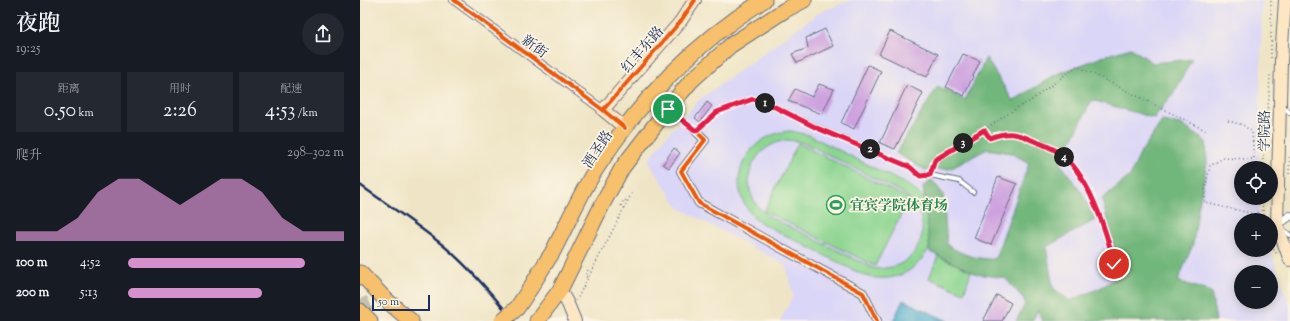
<!DOCTYPE html>
<html lang="zh">
<head>
<meta charset="utf-8">
<style>
	body { margin:0; font-family:"Sorts Mill Goudy","Noto Serif SC",serif; background:#242831; color:#f1f3f6; height:100vh; display:flex; flex-direction:column; font-size:15px; white-space:nowrap }
	* { box-sizing:border-box; margin:0 }
	p { font-size:13px; color:#9ea1a6 }
	.icon { flex:none; width:22px; height:22px; fill:none; stroke:currentColor; stroke-width:2; stroke-linecap:round; stroke-linejoin:round }
	.map { position:relative; flex:1; overflow:hidden }
	.side { display:flex; flex-direction:column; background:#171b24; width:360px }
	.side>* { flex:none }
	.tools { position:absolute; left:874px; top:161px; display:grid; gap:8px }
	.tools a { display:grid; place-items:center; width:44px; height:44px; border-radius:50%; background:#171b24; box-shadow:0 2px 10px #0003; font-size:20px }
	.scale { position:absolute; left:12px; bottom:10px; width:58px; box-sizing:border-box; padding-left:4px; border:2px solid #1b2f5e; border-top:0; font-size:11px; line-height:14px; white-space:nowrap; color:#1b2f5e; -webkit-text-stroke:3px #fcf5e5; paint-order:stroke }
	.pin { position:absolute; display:grid; place-items:center; width:34px; height:34px; color:#fff; margin:-17px; border:2px solid #fff; border-radius:50%; box-shadow:0 1px 4px #0007 }
	.km { position:absolute; width:20px; height:20px; margin:-10px; border-radius:50%; background:#222; color:#fff; font-size:11px; line-height:20px; text-align:center }
	.round { display:grid; place-items:center; flex:none; width:42px; height:42px; border-radius:21px; background:#242831 }
	.head { display:flex; align-items:center; justify-content:space-between; height:68px; padding:0 16px }
	h1 { font-size:22px; font-weight:600; line-height:30px }
	.metrics { display:grid; grid-template-columns:repeat(3,1fr); gap:6px; height:68px; padding:4px 16px }
	.metrics div { display:grid; align-content:center; border-radius:0px; background:#242831; text-align:center }
	.metrics b { font-size:20px; font-weight:600 }
	.metrics small { font-size:11px; font-weight:400 }
	.metrics p { font-size:11px }
	.chart { height:112px; padding:8px 16px }
	.chart p { display:flex; justify-content:space-between }
	.chart svg { width:100%; height:72px; margin-top:4px; fill:#d690ce; opacity:.7 }
	ul { padding:0 16px; list-style:none; font-size:13px }
	li { display:grid; grid-template-columns:64px 48px 1fr; align-items:center; height:30px }
	li i { height:10px; border-radius:5px; background:#d690ce }
	main { display:flex; flex:1; min-height:0 }
	.map>svg:first-child { display:block }
	.built { fill:#dad6f7; fill-rule:evenodd }
	.green { fill:#8cd590; stroke:#548277; fill-rule:evenodd }
	.forest { fill:#71b67a; stroke:#46726c }
	.water { fill:#4daccc; stroke:#346e95 }
	.building { fill:#cda2df }
	.lines { fill:none; stroke-linecap:round; stroke-linejoin:round }
	.highway-tunnel { stroke:#c5c1b1; stroke-width:15; stroke-dasharray:15 8; stroke-linecap:butt }
	.lane-casing { stroke:#656f82; stroke-width:6 }
	.street-casing { stroke:#656f82; stroke-width:10 }
	.secondary-casing { stroke:#656f82; stroke-width:14 }
	.highway-casing { stroke:#656f82; stroke-width:17 }
	.path { stroke:#656f82; stroke-width:1.5; stroke-dasharray:1 3; stroke-linecap:butt }
	.lane { stroke:#fff; stroke-width:4 }
	.street { stroke:#fff; stroke-width:8 }
	.secondary { stroke:#fce6c4; stroke-width:12 }
	.highway { stroke:#f7c06c; stroke-width:15 }
	.rail { stroke:#1b2f5e; stroke-width:2.5 }
	.highway-bridge-casing { stroke:#656f82; stroke-width:17; stroke-linecap:butt }
	.highway-bridge { stroke:#f7c06c; stroke-width:15 }
	.cycleway-casing { stroke:#fcf5e5; stroke-width:6 }
	.cycleway { stroke:#e8590c; stroke-width:4 }
	.route-casing { stroke:#fff; stroke-width:8 }
	.route { stroke:#e11d48; stroke-width:5 }
	.labels { text-anchor:middle; stroke-width:3.5; stroke-linejoin:round; paint-order:stroke }
	.street-label { font-size:14px; fill:#1b2f5e; stroke:#fcf5e5 }
	.leisure-label { font-size:14px; font-weight:bold; fill:#27864d; stroke:#fcf5e5; text-anchor:start }
</style>
</head>
<body>
<main>
<section class="side">
<div class="head"><div><h1>夜跑</h1><p>19:25</p></div><a class="round"><svg class="icon" aria-label="share" viewBox="0 0 24 24"><path d="M12 15V3M7 8l5-5 5 5M5 13v7h14v-7"/></svg></a></div>
<div class="metrics">
<div><p>距离</p><b>0.50<small> km</small></b></div>
<div><p>用时</p><b>2:26</b></div>
<div><p>配速</p><b>4:53<small> /km</small></b></div>
</div>
<div class="chart"><p><span>爬升</span>298–302 m</p>
<svg viewBox="0 0 160 44" preserveAspectRatio="none"><path d="M0 44V38L10 38L20 38L30 30L40 14L50 6L60 6L70 14L80 22L90 14L100 6L110 6L120 14L130 30L140 38L150 38L160 38V44z"/></svg>
</div>
<ul>
<li><b>100 m</b>4:52<i style="width:82%"></i></li>
<li><b>200 m</b>5:13<i style="width:62%"></i></li>
</ul>
</section>
<div class="map">
<svg width="930" height="321" viewBox="0 0 930 321">
	<rect width="100%" height="100%" fill="#fcf5e5"/>
	<filter id="ink" filterUnits="userSpaceOnUse"><feTurbulence type="fractalNoise" baseFrequency=".025" numOctaves="2"/><feDisplacementMap in="SourceGraphic" scale="8" xChannelSelector="R" yChannelSelector="G"/><feConvolveMatrix kernelMatrix="1 2 1 2 8 2 1 2 1" color-interpolation-filters="sRGB"/></filter>
	<filter id="wash" filterUnits="userSpaceOnUse"><feTurbulence type="fractalNoise" baseFrequency=".012" numOctaves="4" result="noise"/><feDisplacementMap in="SourceGraphic" scale="16" xChannelSelector="R" yChannelSelector="G"/><feGaussianBlur stdDeviation="0.9" result="paint"/><feColorMatrix in="noise" values="0 0 0 0 0 0 0 0 0 0 0 0 0 0 0 0 0 1.4 0 .05"/><feComposite in="paint" operator="in"/></filter>
	<g filter="url(#wash)">
		<rect width="100%" height="100%" fill="#efe5c6"/>
		<path class="built" d="M491,0H902L899,168H881V198H899V217L900,220H881V250H910L930,306V321H420L433,296L426,265L319,208L288,161L304,139L340,99L460,12ZM881,272H911V302H881Z"/>
		<path class="green" d="M431,131L449,135L546,184C554,189 565,197 568,208C569,214 569,221 569,226C570,231 571,237 571,242C570,248 565,255 561,260C546,278 524,282 503,275L403,224C359,195 380,134 431,131ZM426,140L436,141L447,144L541,192C581,217 561,274 513,268L412,218C375,197 385,148 426,140Z
			M438,143L549,199L515,266L404,211Z
			M578,256L611,271L604,293L569,278Z"/>
		<path class="forest" d="M771,48L793,63L832,59L815,91L794,118L732,100L700,163L722,193L735,220L686,247L693,288L710,301L742,287L761,275L742,199L770,176L781,152L802,121L821,124L846,142L847,163L838,210L833,244L818,281L851,292L856,321H682L678,310L672,321H656L665,304L664,299L645,278L617,274L570,252L563,187L572,180L583,194L587,245C604,255 614,259 635,259L669,163L651,153L627,149L590,169L565,170L536,153L578,86L605,100L626,58L653,101L695,75L747,55Z"/>
		<path class="water" d="M543,300L588,321H533Z"/>
		<g id="blocks">
			<path class="building" d="M465,29L473,46L437,63L432,54L448,48L446,38Z
				M530,31L578,54L567,77L519,54Z
				M603,54L620,61L604,96L586,87Z
				M508,65L521,71L494,129L481,123Z
				M459,84L474,89L462,114L428,101L435,89L452,97Z
				M547,85L563,93L535,149L520,143Z
				M347,102L352,106L340,122L335,118Z
				M314,148L320,153L309,168L303,164Z
				M638,177L657,184L631,245L614,238Z
				M637,295L651,303L642,321H623Z"/>
		</g>
	</g>
	<g filter="url(#ink)">
		<use href="#blocks" fill-opacity="0" stroke="#656f82" stroke-width="1"/>
		<g class="lines">
			<path class="highway-tunnel" d="M0,299L10,321"/>
			<g class="lane-casing">
				<path id="lane" d="M922,105L930,113
					M310,110L336,131L357,112L393,99L413,106L457,127L550,167L560,175H570L599,181L613,192
					M922,229L930,235"/>
			</g>
			<g class="street-casing">
				<path id="street" d="M94,0L243,110
					M336,131L345,140L321,171L339,203L503,293L517,321
					M917,225L930,216"/>
			</g>
			<g class="secondary-casing">
				<path id="secondary" d="M925,0L921,61L917,225L930,260
					M265,128L243,110L320,22L335,0
					M200,290L208,304L215,321"/>
			</g>
			<g class="highway-casing">
				<path id="highway" d="M0,273L25,299L51,321
					M171,287C178,275 185,264 192,253C207,225 219,196 236,169C279,101 336,42 404,0
					M0,311L10,321
					M177,321L200,290L242,205L262,168L305,112L331,81L371,45L425,10L444,0"/>
			</g>
			<path class="path" d="M911,58V0
				M868,121L883,125L892,132L894,159L863,158L850,166L845,190V203L895,214L903,210
				M624,130L630,138C648,131 657,133 674,141C687,146 699,150 708,161C730,185 747,232 754,264
				M902,168L909,97L910,74
				M572,170L575,160L624,130L658,107L669,102L717,66L847,131
				M929,174L930,155
				M901,198L905,220
				M261,206L264,200L267,201
				M911,246L917,254
				M228,270L225,276L228,278
				M216,301L272,193"/>
			<use href="#lane" class="lane"/>
			<use href="#street" class="street"/>
			<use href="#secondary" class="secondary"/>
			<use href="#highway" class="highway"/>
			<path class="rail" d="M0,185C28,205 58,225 85,247C111,269 133,295 154,321"/>
			<g class="highway-bridge-casing">
				<path id="highway-bridge" d="M142,321L157,308L171,287"/>
			</g>
			<use href="#highway-bridge" class="highway-bridge"/>
			<g class="cycleway-casing">
				<path id="cycleway" d="M94,0L243,110L265,128
					M243,110L320,22L335,0
					M336,131L345,140L321,171L339,203L503,293L517,321"/>
			</g>
			<use href="#cycleway" class="cycleway"/>
		</g>
	</g>
	<g class="lines" filter="url(#ink)">
		<g class="route-casing">
			<path id="route" d="M308,109L336,131L357,112L393,99L413,106L457,128L550,167L560,176L570,175L575,160L624,130L630,138C648,131 657,133 674,141C687,146 699,150 709,161C731,185 747,232 754,264"/>
		</g>
		<use href="#route" class="route"/>
	</g>
	<defs>
		<g id="stadium-ring" transform="scale(1)"><circle r="9.5" fill="#fcf5e5" stroke="#2e9e5b" stroke-width="1.5"/><path d="M0-5a6.5 5 0 1 0 0 10a6.5 5 0 1 0 0-10ZM-3.5-1.8h7v3.6h-7Z" fill="#2e9e5b"/></g>
	</defs>
	<g fill-rule="evenodd">
		<use href="#stadium-ring" x="476" y="205"/>
	</g>
	<g class="labels">
		<g class="street-label">
			<text transform="translate(175 46) rotate(36)" y="5">新街</text>
			<text transform="translate(282 49) rotate(-49)" y="5">红丰东路</text>
			<text transform="translate(904 131) rotate(-89)" y="5">学院路</text>
			<text transform="translate(237 149) rotate(-56)" y="5">酒圣路</text>
		</g>
		<g class="leisure-label">
			<text x="490" y="210">宜宾学院体育场</text>
		</g>
	</g>
</svg>
<div class="tools">
<a><svg class="icon" aria-label="locate" viewBox="0 0 24 24"><circle cx="12" cy="12" r="6"/><path d="M12 2v4M12 18v4M2 12h4M18 12h4"/></svg></a>
<a>+</a>
<a>−</a>
</div>
<div class="scale">50 m</div>
<div class="pin" style="left:308px;top:109px;background:#1e9e55"><svg class="icon" aria-label="arrive" viewBox="0 0 24 24"><path d="M6 21V4h12l-3 4 3 4H6"/></svg></div>
<div class="pin" style="left:754px;top:264px;background:#d93025"><svg class="icon" aria-label="check" viewBox="0 0 24 24"><path d="M5 12l5 5 9-10"/></svg></div>
<b class="km" style="left:405px;top:103px">1</b>
<b class="km" style="left:510px;top:149px">2</b>
<b class="km" style="left:603px;top:143px">3</b>
<b class="km" style="left:704px;top:157px">4</b>
</div>
</main>
</body>
</html>
